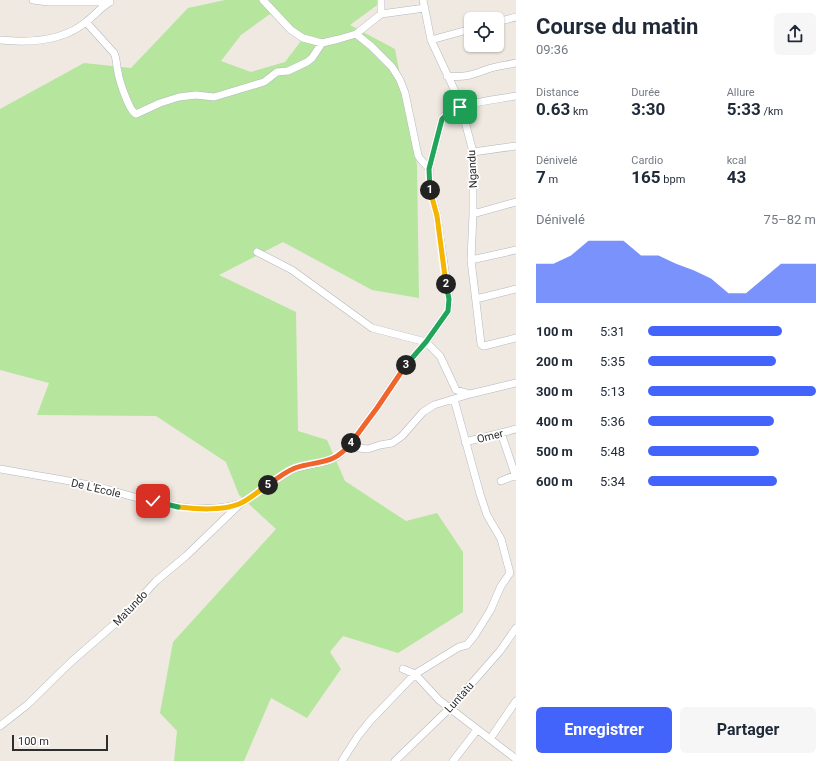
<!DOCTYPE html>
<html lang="fr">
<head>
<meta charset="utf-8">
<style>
	body { margin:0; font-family:Roboto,sans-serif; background:#f6f6f7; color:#1f2937; height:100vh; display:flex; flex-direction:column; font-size:15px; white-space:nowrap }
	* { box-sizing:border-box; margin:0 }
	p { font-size:13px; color:#747a83 }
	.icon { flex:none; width:22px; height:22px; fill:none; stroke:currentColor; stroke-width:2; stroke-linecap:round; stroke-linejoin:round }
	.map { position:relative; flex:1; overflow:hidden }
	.sheet { display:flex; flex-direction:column; background:#fff; width:320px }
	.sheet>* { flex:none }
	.tools { position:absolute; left:464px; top:12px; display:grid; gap:8px }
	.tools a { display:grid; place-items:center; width:40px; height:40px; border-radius:6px; background:#fff; box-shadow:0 1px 3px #0004; font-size:20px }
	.scale { position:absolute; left:12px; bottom:10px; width:96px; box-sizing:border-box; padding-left:4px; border:2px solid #2e2e2e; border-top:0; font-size:11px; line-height:14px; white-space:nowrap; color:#2e2e2e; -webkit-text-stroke:3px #fff; paint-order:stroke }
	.pin { position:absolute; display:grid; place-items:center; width:34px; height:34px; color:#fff; margin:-17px; border-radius:8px; box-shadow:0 2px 6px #0006 }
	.km { position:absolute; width:20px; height:20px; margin:-10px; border-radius:50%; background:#222; color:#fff; font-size:11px; line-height:20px; text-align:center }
	.round { display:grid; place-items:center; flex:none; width:42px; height:42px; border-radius:6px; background:#f6f6f7 }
	.head { display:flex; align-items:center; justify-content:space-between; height:68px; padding:0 20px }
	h1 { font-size:22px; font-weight:700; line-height:30px }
	.figures { display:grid; grid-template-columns:repeat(3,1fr); gap:6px; height:68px; padding:4px 20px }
	.figures div { display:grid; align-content:center }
	.figures b { font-size:17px; font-weight:700 }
	.figures small { font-size:11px; font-weight:400 }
	.figures p { font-size:11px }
	.chart { height:112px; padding:8px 20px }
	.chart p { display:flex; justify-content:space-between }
	.chart svg { width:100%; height:72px; margin-top:4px; fill:#4264fb; opacity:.7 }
	.cta { display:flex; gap:8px; margin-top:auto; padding:8px 20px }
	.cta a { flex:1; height:46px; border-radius:6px; background:#4264fb; color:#fff; font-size:16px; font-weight:700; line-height:46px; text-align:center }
	.cta a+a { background:#f6f6f7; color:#1f2937 }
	ul { padding:0 20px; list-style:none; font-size:13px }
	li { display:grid; grid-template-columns:64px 48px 1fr; align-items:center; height:30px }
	li i { height:10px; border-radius:5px; background:#4264fb }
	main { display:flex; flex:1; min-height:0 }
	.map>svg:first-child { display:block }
	.green { fill:#b6e59e; fill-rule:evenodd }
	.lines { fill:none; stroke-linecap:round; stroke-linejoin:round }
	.minor-casing { stroke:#b4b7c1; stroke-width:8 }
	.minor { stroke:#fff; stroke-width:7 }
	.split-1-casing { stroke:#fff; stroke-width:8 }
	.split-2-casing { stroke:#fff; stroke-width:8 }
	.split-3-casing { stroke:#fff; stroke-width:8 }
	.split-4-casing { stroke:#fff; stroke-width:8 }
	.split-5-casing { stroke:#fff; stroke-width:8 }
	.split-6-casing { stroke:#fff; stroke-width:8 }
	.split-7-casing { stroke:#fff; stroke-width:8 }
	.split-1 { stroke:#22a559; stroke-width:5 }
	.split-2 { stroke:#f5b400; stroke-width:5 }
	.split-3 { stroke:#22a559; stroke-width:5 }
	.split-4 { stroke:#f0652b; stroke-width:5 }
	.split-5 { stroke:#f0652b; stroke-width:5 }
	.split-6 { stroke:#f5b400; stroke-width:5 }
	.split-7 { stroke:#22a559; stroke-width:5 }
	.labels { text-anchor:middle; stroke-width:3.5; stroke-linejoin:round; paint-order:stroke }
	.street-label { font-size:11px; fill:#2e2e2e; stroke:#fff }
</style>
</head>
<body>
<main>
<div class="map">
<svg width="516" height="761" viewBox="0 0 516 761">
	<rect width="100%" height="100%" fill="#efe9e1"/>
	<path class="green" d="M225,0H379L380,3L350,25L395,49L417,165L419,298L372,290L283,242L219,275L296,312L298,431L327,440L345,481L406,521L437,513L463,552V612L398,653L343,636L330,652L341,669L307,718L271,698L244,761H174L177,731L160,713L173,642L276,529L239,495L226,462L156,416L37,415L49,383L0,370V109L84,63L131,68L188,8ZM270,14L301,41L285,62L251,72L221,61L241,35Z"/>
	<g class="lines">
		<g class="minor-casing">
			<path id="minor" d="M33,0L48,2H110
				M263,0L291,30L303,38L322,43L339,39L356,34L381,14L425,8
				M381,0V14
				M423,0L431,40L454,89L463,114L473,152V214L471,260L481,344L483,346H484L516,338
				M86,22L114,53C117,59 116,65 118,72C119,80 129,111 136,114L160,103L179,97L196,95L214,97L264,82L277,72L288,71L307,62L312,58L322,43
				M497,22L516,17
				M0,40C29,43 63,41 86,22C95,15 100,8 110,2
				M431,40L471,29
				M447,76C464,78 472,75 488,69C497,66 507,65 516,63
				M473,152L516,146
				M429,169L442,119C445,116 447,113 451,110C463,103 500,99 516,96
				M473,214L516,202
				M257,252L292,270L372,328L426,342L440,356L456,390L470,394
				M471,260L516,250
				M476,299L516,289
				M501,433L516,477
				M465,442L516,429
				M348,447L368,449L380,445L392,443L402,436L423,412L434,405L470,394L516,383
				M0,469C31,475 63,479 94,486C138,497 193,518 238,504
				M501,481L516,475
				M403,669L415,674L439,700L516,759
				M0,726L27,705L71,662L126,614L156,581L186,556L240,504L291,470L296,468L327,461L338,456L348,447L377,408L403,369L426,342L448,311L449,299L437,216L430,188V171C428,165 420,161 418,155L405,93L400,80L392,67L371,46L356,34
				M490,739L516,701
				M342,761L358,736L370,721L415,674L459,647L467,645L475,635L490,611L501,586L510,573L501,539L487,515L480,494L454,399
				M395,761L450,708L500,651L516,628
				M453,761L477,730"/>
		</g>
		<use href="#minor" class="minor"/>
	</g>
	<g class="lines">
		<g class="split-1-casing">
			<path id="split-1" d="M430,190L429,169L442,119L451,111L460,107"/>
		</g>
		<g class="split-2-casing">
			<path id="split-2" d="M430,190L437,216L446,284"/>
		</g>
		<g class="split-3-casing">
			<path id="split-3" d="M406,365L426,342L448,311L449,299L446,284"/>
		</g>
		<g class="split-4-casing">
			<path id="split-4" d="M351,443L377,408L406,365"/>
		</g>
		<g class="split-5-casing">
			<path id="split-5" d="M268,485C276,479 285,472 295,468C318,460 333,466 351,443"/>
		</g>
		<g class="split-6-casing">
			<path id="split-6" d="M178,507C197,509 221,511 239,504C249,500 258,491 268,485"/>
		</g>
		<g class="split-7-casing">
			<path id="split-7" d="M153,501L178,507"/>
		</g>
		<use href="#split-1" class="split-1"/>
		<use href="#split-2" class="split-2"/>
		<use href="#split-3" class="split-3"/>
		<use href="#split-4" class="split-4"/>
		<use href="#split-5" class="split-5"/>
		<use href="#split-6" class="split-6"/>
		<use href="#split-7" class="split-7"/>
	</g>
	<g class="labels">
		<g class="street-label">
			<text transform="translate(472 169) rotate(-93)" y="4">Ngandu</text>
			<text transform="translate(490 436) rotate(-14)" y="4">Omer</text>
			<text transform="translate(96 488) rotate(13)" y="4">De L'Ecole</text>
			<text transform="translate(130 608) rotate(-46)" y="4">Matundo</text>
			<text transform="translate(459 697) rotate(-48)" y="4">Luntatu</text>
		</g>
	</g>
</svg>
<div class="tools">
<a><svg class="icon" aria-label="locate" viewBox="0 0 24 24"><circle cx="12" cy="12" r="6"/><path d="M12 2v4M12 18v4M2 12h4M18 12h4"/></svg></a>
</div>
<div class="scale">100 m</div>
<div class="pin" style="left:460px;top:107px;background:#1e9e55"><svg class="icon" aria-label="arrive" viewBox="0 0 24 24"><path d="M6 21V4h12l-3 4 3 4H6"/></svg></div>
<div class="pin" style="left:153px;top:501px;background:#d93025"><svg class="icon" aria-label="check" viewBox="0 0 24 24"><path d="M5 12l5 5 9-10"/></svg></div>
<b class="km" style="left:430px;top:190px">1</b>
<b class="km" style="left:446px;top:284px">2</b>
<b class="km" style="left:406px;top:365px">3</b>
<b class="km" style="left:351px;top:443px">4</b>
<b class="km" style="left:268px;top:485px">5</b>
</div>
<section class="sheet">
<div class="head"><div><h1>Course du matin</h1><p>09:36</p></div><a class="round"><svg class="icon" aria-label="share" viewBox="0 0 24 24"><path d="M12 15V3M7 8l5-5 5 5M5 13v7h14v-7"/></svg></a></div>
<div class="figures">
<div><p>Distance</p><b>0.63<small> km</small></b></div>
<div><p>Durée</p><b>3:30</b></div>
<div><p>Allure</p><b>5:33<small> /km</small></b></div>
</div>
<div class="figures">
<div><p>Dénivelé</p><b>7<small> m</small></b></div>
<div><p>Cardio</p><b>165<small> bpm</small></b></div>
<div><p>kcal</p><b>43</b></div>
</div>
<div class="chart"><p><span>Dénivelé</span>75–82 m</p>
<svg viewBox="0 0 160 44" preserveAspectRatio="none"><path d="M0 44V20L10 20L20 15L30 6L40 6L50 6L60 15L70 15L80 20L90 24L100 29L110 38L120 38L130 29L140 20L150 20L160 20V44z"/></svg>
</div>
<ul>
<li><b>100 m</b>5:31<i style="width:80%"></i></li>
<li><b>200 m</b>5:35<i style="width:76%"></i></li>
<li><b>300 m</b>5:13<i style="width:100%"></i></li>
<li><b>400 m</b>5:36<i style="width:75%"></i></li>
<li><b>500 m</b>5:48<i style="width:66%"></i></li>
<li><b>600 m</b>5:34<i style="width:77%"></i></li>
</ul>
<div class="cta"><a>Enregistrer</a><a>Partager</a></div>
</section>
</main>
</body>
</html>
